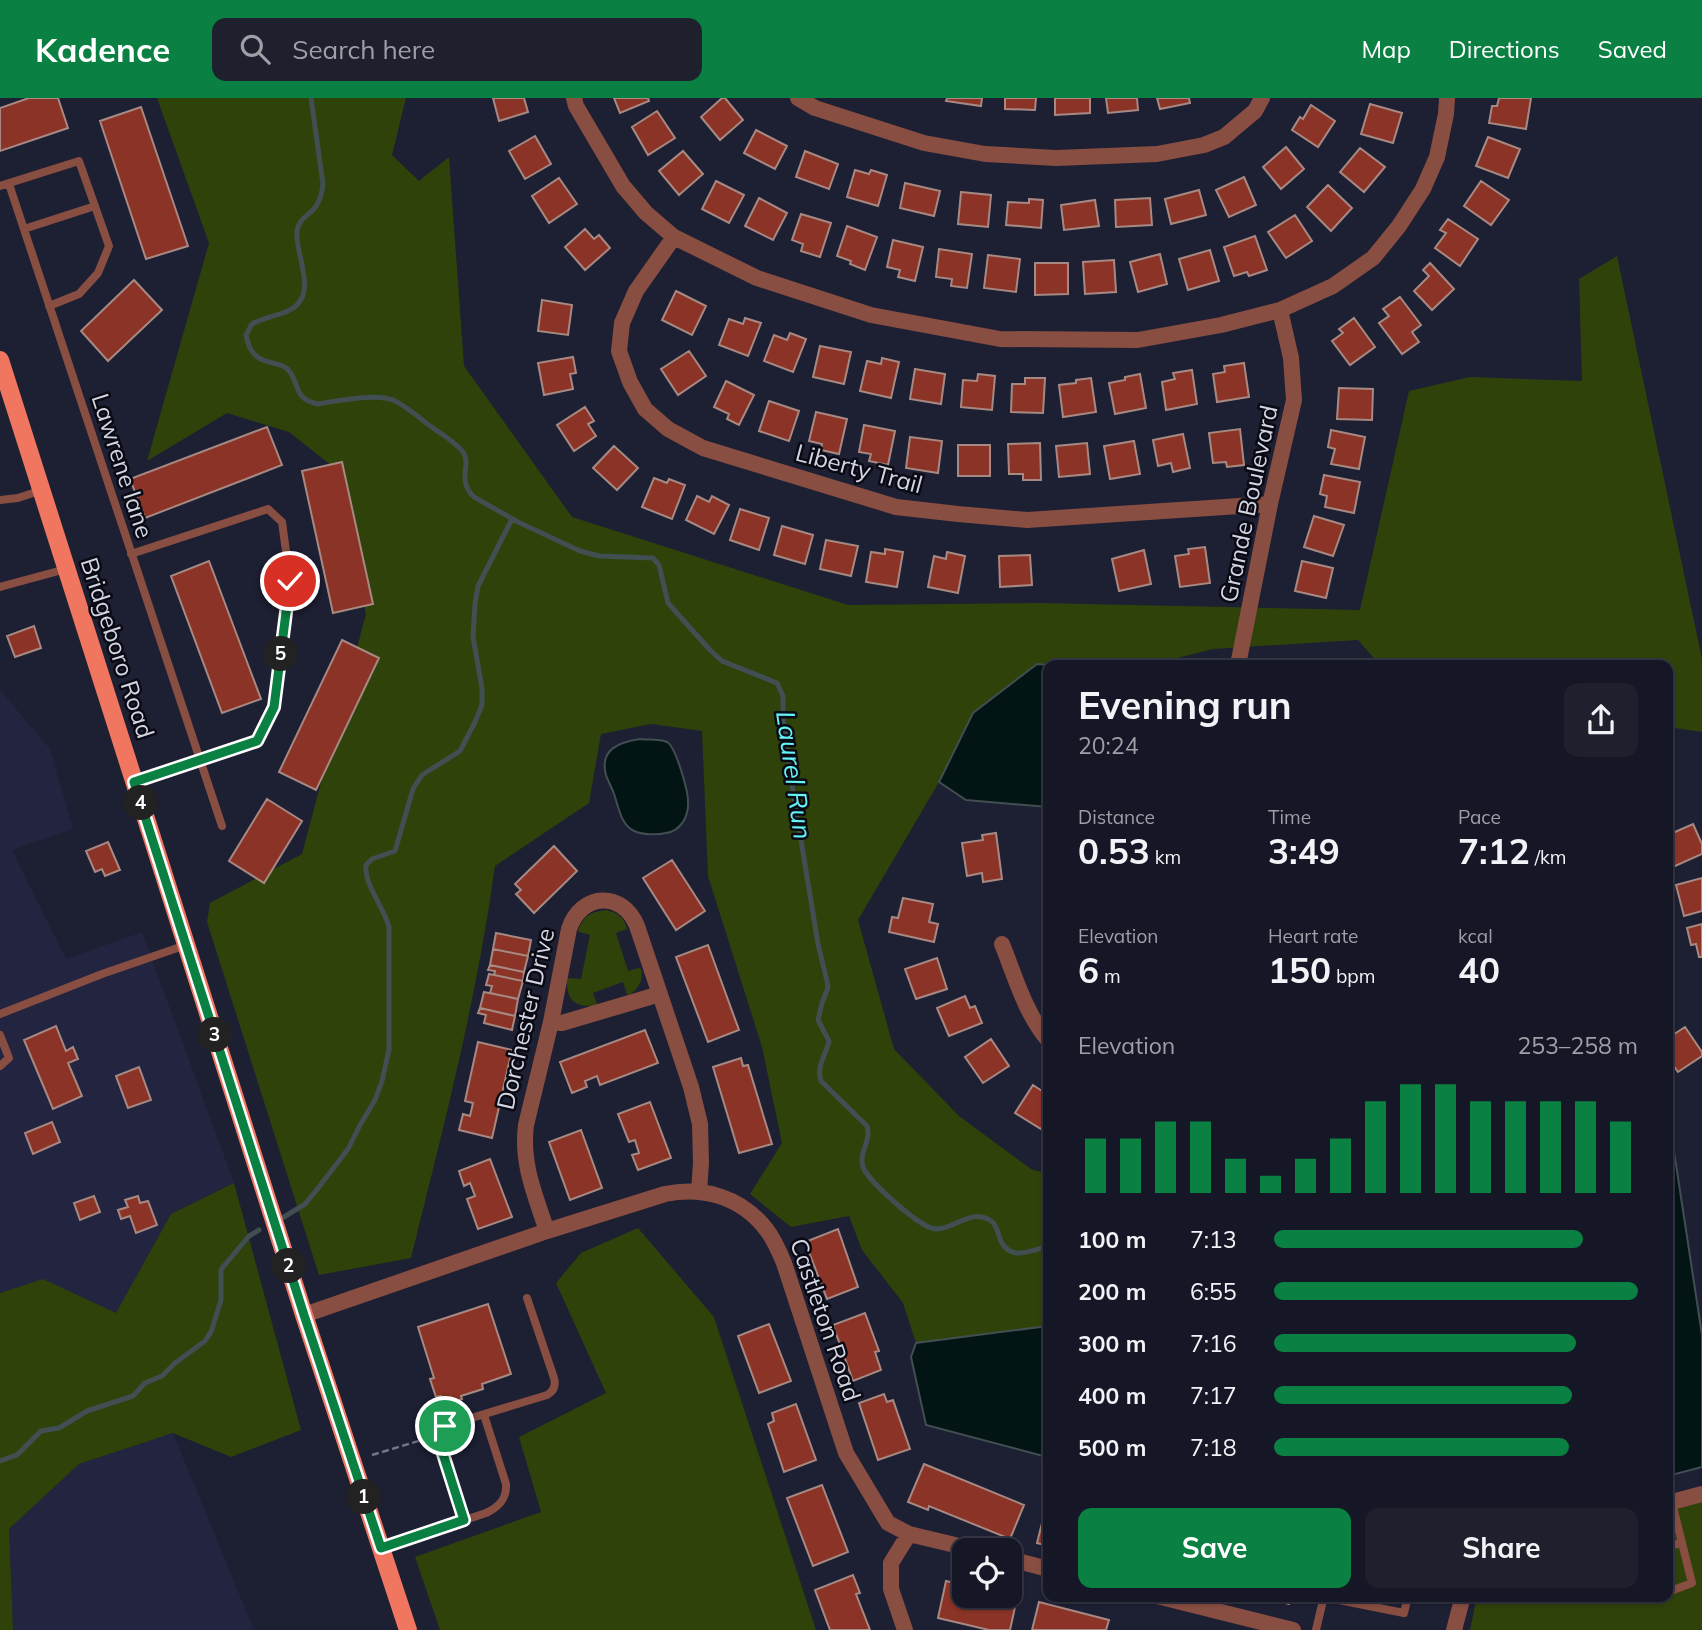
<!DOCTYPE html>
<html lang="en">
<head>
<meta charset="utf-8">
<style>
	body { margin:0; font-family:Mulish,sans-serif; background:#1f202e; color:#f1f3f6; height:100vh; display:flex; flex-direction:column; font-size:26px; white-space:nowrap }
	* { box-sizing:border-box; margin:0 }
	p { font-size:23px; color:#9e9fa7 }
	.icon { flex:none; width:38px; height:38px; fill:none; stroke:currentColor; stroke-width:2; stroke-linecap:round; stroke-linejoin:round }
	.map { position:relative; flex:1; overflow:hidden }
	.details { position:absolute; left:1043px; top:562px; width:630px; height:942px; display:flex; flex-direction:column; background:#161726; border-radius:14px; box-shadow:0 2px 5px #0004,0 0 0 2px #353643 }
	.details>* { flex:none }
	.controls { position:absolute; left:952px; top:1440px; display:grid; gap:14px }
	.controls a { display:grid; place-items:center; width:70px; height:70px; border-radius:14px; background:#161726; box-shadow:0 2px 5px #0004,0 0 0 2px #353643; font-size:35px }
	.pin { position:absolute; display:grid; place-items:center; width:60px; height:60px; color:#fff; margin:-30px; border:4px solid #fff; border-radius:50%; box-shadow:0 2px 7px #0007 }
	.km { position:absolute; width:35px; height:35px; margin:-18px; border-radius:50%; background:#222; color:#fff; font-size:19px; line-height:35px; text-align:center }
	.round { display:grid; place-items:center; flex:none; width:74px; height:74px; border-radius:14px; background:#1f202e }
	.head { display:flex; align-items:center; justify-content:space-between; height:119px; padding:0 35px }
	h1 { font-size:38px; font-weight:700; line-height:52px }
	.metrics { display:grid; grid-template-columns:repeat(3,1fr); gap:10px; height:119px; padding:7px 35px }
	.metrics div { display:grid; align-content:center }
	.metrics b { font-size:35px; font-weight:700 }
	.metrics small { font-size:19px; font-weight:400 }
	.metrics p { font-size:19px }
	.chart { height:196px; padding:14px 35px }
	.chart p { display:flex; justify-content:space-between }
	.chart svg { width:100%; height:126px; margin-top:7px; stroke:#0b8043; stroke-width:6 }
	.cta { display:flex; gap:14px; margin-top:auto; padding:14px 35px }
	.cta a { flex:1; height:80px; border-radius:14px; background:#0b8043; color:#fff; font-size:28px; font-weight:700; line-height:80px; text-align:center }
	.cta a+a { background:#1f202e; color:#f1f3f6 }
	ul { padding:0 35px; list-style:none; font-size:23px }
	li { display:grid; grid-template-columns:112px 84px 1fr; align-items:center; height:52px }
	li i { height:18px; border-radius:9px; background:#0b8043 }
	header { display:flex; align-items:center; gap:42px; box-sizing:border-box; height:98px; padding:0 35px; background:#0b8043; color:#fff }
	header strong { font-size:33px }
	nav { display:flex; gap:38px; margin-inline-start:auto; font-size:24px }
	.search { width:490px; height:63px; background:#1f202e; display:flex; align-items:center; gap:18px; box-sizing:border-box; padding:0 24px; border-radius:14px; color:#9e9fa7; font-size:26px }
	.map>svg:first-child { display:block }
	.built { fill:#23243f }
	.green { fill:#2f420a }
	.water { fill:#031414; stroke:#414e52; stroke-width:2 }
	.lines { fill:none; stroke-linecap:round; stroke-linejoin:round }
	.stream { stroke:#414e52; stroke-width:5 }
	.building { fill:#8b3326; stroke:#a78983; stroke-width:2 }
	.path { stroke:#747687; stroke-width:2.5; stroke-dasharray:7 3.5; stroke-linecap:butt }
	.service { stroke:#884e42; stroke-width:8 }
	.minor { stroke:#884e42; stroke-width:16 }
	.primary { stroke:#f07660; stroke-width:18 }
	.route-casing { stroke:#fff; stroke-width:14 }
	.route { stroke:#0b8043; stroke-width:9 }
	.labels { text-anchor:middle; stroke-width:5; stroke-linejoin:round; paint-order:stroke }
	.street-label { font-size:24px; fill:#d3d5e3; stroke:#090a13 }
	.water-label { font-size:26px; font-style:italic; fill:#65f3f7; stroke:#090a13 }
</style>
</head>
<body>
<header>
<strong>Kadence</strong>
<div class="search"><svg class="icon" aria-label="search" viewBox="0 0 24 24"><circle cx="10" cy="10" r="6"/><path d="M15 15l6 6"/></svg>Search here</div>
<nav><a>Map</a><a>Directions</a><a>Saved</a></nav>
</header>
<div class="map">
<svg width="1702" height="1532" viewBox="0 0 1702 1532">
	<rect width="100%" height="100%" fill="#1d1f33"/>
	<path class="built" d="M0,592L50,651L73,731L12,752L66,861L142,834L234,1085L171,1116L116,1215L43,1182L0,1195Z
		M173,1335L254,1532H13L9,1431L79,1366Z"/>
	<path class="green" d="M157,0H406L392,57L419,83L449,59L464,268L572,419L848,507L1041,505L1360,512L1409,293L1470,279L1582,283L1579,181L1617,158L1702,561V634L1668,629V567H1380L1358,542L1213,551L1150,567L1037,566L973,615L939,684L858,822L894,951L959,1018L1031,1071L1048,1076V1228L916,1245L903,1205L862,1152L849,1118L791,1129L750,1096L782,1045L762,949L708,778L702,633L651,626L601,636L589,705L495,768C477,901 443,1031 411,1160L319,1177L207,824L210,805L302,756L366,516L337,372L289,334L227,315L147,363L209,145Z
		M606,812C617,814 625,820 627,831L616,835L628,873L638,870L641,871C644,882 638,892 628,897L627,896L623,884L593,895L597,906L595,908C574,909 566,902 567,880L581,881L590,837L579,834L578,832C585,817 590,814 606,812Z
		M234,1085L301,1332L231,1359L173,1335L79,1366L9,1431L13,1532H0V1195L43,1181L116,1215L171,1116Z
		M638,1130L714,1219L816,1532H440L415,1459L541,1414L519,1339L606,1295L556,1185L581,1155Z
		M1702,1391V1532H1470L1477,1498H1668V1398Z"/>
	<path class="water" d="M1037,566L1048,567V709L966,702L939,684L973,615Z
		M640,641C648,642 660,641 667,644C676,649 688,693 688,703C689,718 681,733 666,735C657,737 643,737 634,733C620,726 619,709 614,696C612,690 608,683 606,677C599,651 620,644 640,641Z
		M1668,1014L1702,1237V1369L1668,1378Z
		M1048,1228V1329L1043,1340L1047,1359L926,1327L911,1259L916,1245Z"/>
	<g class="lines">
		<path class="stream" d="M311,0L323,86C322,96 320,104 314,111C307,118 299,122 297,132C294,156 321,198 288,213C276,218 263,220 252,226L246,237C252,273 280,259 290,274C300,288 294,301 318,306C337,303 375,295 393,302C407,308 420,321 433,330C443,337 455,344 463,354C472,367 456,382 474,399L518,424L580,453L599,458L653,460L659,467L668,505L709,551L722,563L777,585L783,598V621L792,687L818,846L827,883L828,890L822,905L818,922L829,943C826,957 816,968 821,983L867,1028C872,1042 858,1055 863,1069C869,1084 920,1130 936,1131C955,1131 969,1112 988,1121C995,1124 997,1131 999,1138C1007,1164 1029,1154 1048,1148
			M284,1119L305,1106L315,1094L348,1051L360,1027L375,1002L382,983L389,952V829C384,809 364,787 366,767L372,761L395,753L413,691L422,677L460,653L475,624L482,607V590L473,539L475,506L478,488L512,421
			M0,1363L17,1357L41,1333L59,1330L87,1313L133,1298L145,1285L162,1278L175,1265L205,1243L211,1234L221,1202V1172L223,1169L249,1138L259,1132"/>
	</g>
	<path class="building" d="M29,0H58L68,30L0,53V10Z
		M493,0H524L528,14L499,23Z
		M614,0H648L649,3L620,15Z
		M722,0H725L743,22L720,42L701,19Z
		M947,0H982L981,8L946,3Z
		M1005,0H1036L1035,12L1005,11Z
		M1055,0H1090V15L1055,17Z
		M1106,0H1137L1138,12L1108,15Z
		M1157,0H1189L1190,5L1160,11Z
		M1499,0H1531L1526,31L1489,25L1492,8H1497Z
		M1370,6L1402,15L1393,45L1361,36Z
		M1311,7L1335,23L1318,49L1292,32L1300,19L1303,21Z
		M141,9L188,148L146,161L100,23Z
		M657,13L675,40L648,57L632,29Z
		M756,32L787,48L775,71L744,55Z
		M535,38L551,66L525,81L509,53Z
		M1488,39L1520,51L1508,80L1476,68Z
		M1286,49L1304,71L1281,91L1263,69Z
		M1360,50L1385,69L1364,94L1340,74Z
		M683,53L703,76L679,97L659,73Z
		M805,53L838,66L829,91L796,79Z
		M855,72L869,76L871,72L887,77L878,108L847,99Z
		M1244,79L1256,107L1229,119L1216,92Z
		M559,80L577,106L549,125L532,98Z
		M716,83L744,97L729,125L702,111Z
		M1481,83L1509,102L1491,127L1464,108Z
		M905,85L940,93L934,118L900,110Z
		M1328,87L1352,110L1331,133L1307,109Z
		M1199,92L1206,117L1171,126L1165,101Z
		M961,94L991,97L988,129L958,126Z
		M759,100L787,115L773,142L745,128Z
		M1150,100L1152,127L1116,129L1115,102Z
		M1029,101L1043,102L1041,130L1006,127L1008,104L1029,105Z
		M1095,102L1099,128L1064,132L1061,107Z
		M801,116L831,125L820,159L801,153L803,146L792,142Z
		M1295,117L1312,143L1286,160L1268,134Z
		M1448,121L1478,141L1460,168L1435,150L1446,135L1440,132Z
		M847,128L877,139L865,172L850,166L851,163L837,158Z
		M585,131L594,141L599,137L610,150L585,172L565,149Z
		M1255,138L1267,172L1249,178L1247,174L1234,178L1224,149Z
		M893,142L923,149L915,183L898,179L900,172L887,169Z
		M939,151L972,156L967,190L951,188L952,181L936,179Z
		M1210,152L1219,183L1188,192L1179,161Z
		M1160,156L1167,186L1138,194L1130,164Z
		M988,157L1020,161L1016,194L984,190Z
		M1114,162L1116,194L1085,196L1083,164Z
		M1035,165H1068V196L1035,197Z
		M1430,165L1454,191L1432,212L1414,193L1429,178L1423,172Z
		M134,182L162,212L108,263L81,233Z
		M676,193L706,208L692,237L662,222Z
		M1400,199L1421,227L1412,234L1419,244L1402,256L1379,225L1389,218L1383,211Z
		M542,202L572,207L568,237L538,233Z
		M745,220L761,225L748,258L719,247L729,221L743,226Z
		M1354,220L1375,249L1350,267L1332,243L1343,235L1339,231Z
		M790,235L806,241L793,274L764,263L774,237L787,242Z
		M820,248L851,254L844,286L813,279Z
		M689,253L706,278L678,297L661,271Z
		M573,259L576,275L570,276L573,291L544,297L538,265Z
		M882,260L899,264L891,300L860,293L867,263L881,266Z
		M1244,265L1249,299L1217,304L1213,276L1225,274L1224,268Z
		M915,271L945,276L941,306L910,301Z
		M1192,272L1197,306L1166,312L1162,284L1175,281L1173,275Z
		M978,276L995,278L992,312L961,309L963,282L977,283Z
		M1140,276L1146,310L1115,316L1109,285L1125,282V279Z
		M1025,280H1045L1043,315L1011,314L1012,286H1025Z
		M1091,280L1096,314L1063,319L1059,287L1076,285V282Z
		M726,283L754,297L739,327L727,321L729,316L714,309Z
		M1339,290L1373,291L1372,322L1337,321Z
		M769,303L799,313L789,343L759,333Z
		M585,309L594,323L588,326L596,338L574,353L557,327Z
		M816,314L847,321L839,356L821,352L822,346L809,343Z
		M864,327L895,333L888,367L869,363L871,356L859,354Z
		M267,329L282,367L145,420L130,381Z
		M1240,331L1244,367L1227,369L1226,364L1213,365L1209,335Z
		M1331,332L1365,339L1359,371L1331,366L1335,351L1328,349Z
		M1183,336L1190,370L1173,374L1171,365L1158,368L1153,342Z
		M910,339L942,343L938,375L906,370Z
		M1134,343L1140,376L1110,381L1104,348Z
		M1040,345L1041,382H1023V376H1009L1008,346Z
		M1087,345L1090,376L1059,379L1056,348Z
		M958,347H990V378H958Z
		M614,348L638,370L617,392L593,370Z
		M342,364L373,506L333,515L302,373Z
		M1324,377L1360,384L1354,415L1325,409L1327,398L1320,396Z
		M654,380L667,385L669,381L685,387L672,421L642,409Z
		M697,398L709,404L712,398L729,407L714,436L686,422Z
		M740,411L769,420L759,452L730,442Z
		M1314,418L1344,427L1333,458L1304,449Z
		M782,428L813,437L805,466L774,457Z
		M826,442L858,448L851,478L820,471Z
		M1205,449L1210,485L1180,489L1175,458L1189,456L1188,451Z
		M885,451L903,454L897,489L866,484L871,454L885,456Z
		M1144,452L1151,486L1119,493L1112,461Z
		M947,454L965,458L958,495L928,489L934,458L946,461Z
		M1030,457L1032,487L1000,489L999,458Z
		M209,463L261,601L222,615L171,478Z
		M1302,463L1333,470L1326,500L1295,493Z
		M34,528L41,550L15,559L7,538Z
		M342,542L379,560L316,692L279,674Z
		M267,701L302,723L264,785L229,763Z
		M1693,726L1702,746V756L1673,769L1668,757V753L1671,751L1668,743V737Z
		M996,735L1002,781L983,784L982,775L967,778L962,745L983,742L982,737Z
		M108,744L120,772L105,778L102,771L95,774L86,753Z
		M554,748L577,773L534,815L516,796L521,792L515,786Z
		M672,762L705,813L676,832L643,780Z
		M1702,780V813L1684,818L1676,787Z
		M903,800L933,806L929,824L938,826L934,844L889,834L892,819L898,820Z
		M1702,826V859H1699L1696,846L1691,847L1687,830Z
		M496,835L531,842L528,858L493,851Z
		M708,847L739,932L708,944L676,859Z
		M493,851L528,858L524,874L490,867Z
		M937,860L947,891L916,901L905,871Z
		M490,867L524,874L523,883L494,877L495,873L488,872Z
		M489,876L523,883L518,901L490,895L492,888L486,887Z
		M484,894L518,901L515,918L480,910Z
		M965,898L970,910L975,908L982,925L949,938L937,910Z
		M480,910L515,918L512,932L484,925L486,917L478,915Z
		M56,928L66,953L73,949L78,961L68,965L82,998L53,1011L24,942Z
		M1685,929L1702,954V958L1678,974L1668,960V940Z
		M645,932L658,965L600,987L597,978L585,983L587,989L572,995L560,964Z
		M991,941L1009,968L983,985L965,959Z
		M478,944L512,952L492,1040L459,1032L463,1016L470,1018L473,1005L465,1003Z
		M741,960L743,968L748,967L772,1046L739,1055L713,969Z
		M139,969L151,1002L128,1010L116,978Z
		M1033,987L1048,997V1019L1041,1031L1015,1015Z
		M650,1004L671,1060L638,1072L632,1057L639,1055L635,1042L629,1044L618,1016Z
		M52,1024L60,1044L33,1056L25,1035Z
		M581,1032L602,1090L570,1102L549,1044Z
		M490,1061L512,1119L478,1131L467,1101L475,1098L470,1085L464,1088L459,1073Z
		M94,1098L100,1114L80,1122L74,1105Z
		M138,1098L140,1105L148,1103L157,1127L136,1135L130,1118L121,1121L118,1112L128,1109L125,1102Z
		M838,1131L858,1189L827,1201L805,1144Z
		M488,1206L511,1276L482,1286L483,1291L461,1298L462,1301L444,1307L441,1298L436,1299L430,1281L434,1280L418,1229Z
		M865,1215L879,1253L875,1254L881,1272L853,1283L833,1227Z
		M769,1226L791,1283L759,1295L738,1238Z
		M884,1296L887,1304L893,1302L910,1351L878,1362L859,1305Z
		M796,1306L816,1362L784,1374L768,1326L774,1323L772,1315Z
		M924,1366L1024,1407L1010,1441L929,1408L928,1412L908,1404Z
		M822,1387L848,1454L813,1468L787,1400Z
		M1046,1409H1048V1448L1037,1445Z
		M853,1477L860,1495L856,1496L870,1532H830L815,1492Z
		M946,1483L964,1487V1498H1010L1017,1500L1010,1532H989L938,1520Z
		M1258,1498H1291L1289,1506Z
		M1039,1504L1109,1522L1106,1532H1032Z"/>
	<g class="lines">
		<path class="path" d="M372,1357L425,1341"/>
		<path class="service" d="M9,86L222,728
			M0,88L79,63L109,148L98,175L79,196L49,208
			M24,131L95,108
			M0,402L18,400L42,392
			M131,456L268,411L282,424L290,483L274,609L257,643L134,684
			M0,489L66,471
			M0,916L102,876L186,847
			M0,937L9,960L0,968
			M464,1422L437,1337L438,1332L445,1328L547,1297C554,1293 556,1287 554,1280L527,1200
			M1668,1448L1682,1445
			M381,1450L486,1415C499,1409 507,1401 506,1386L484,1317
			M1668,1494L1692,1485L1672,1405
			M1617,1498L1636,1502L1658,1498
			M1324,1499L1404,1515L1408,1498
			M1316,1532L1324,1498"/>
		<path class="minor" d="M574,0L576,8L623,88L646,115L674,139L757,180L871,217L1000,241L1138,242L1221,227L1280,212L1333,188L1373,160L1399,128L1423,91L1437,59L1446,16L1447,0
			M798,0L815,10L924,45L985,56L1056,60L1157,56L1204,47L1224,39L1255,13L1262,0
			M674,139L636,193L622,225L619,253L630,284L645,311L668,331L703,350L896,409L958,416L1027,422L1270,406
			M1238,567L1270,406L1294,302L1291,260L1280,212
			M1002,846C1015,878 1025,915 1048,942
			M551,924L562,925L660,896
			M547,1133C535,1097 521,1065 526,1027L551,924L569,831C581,795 622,792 637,828L691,989L700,1026L701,1065L699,1093
			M304,1217L547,1133L665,1096C703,1088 741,1099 766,1131C774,1141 779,1153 784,1165L846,1355L888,1425L909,1436L976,1452
			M1668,1405L1702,1396
			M1010,1461L1048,1471
			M1157,1498L1293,1532
			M905,1532L891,1491V1465L909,1436
			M1454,1532L1463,1498"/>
		<path class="primary" d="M0,262L304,1217L408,1532"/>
	</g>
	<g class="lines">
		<g class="route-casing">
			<path id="route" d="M290,483L274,609L257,643L134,684L304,1217L381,1450L464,1422L437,1337L438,1332L445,1328"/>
		</g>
		<use href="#route" class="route"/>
	</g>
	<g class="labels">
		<g class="street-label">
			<text transform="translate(122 368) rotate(72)" y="8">Lawrene lane</text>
			<text transform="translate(859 371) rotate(15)" y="8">Liberty Trail</text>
			<text transform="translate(1249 406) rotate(-78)" y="8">Grande Boulevard</text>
			<text transform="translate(117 550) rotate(72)" y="8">Bridgeboro Road</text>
			<text transform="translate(526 921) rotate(-77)" y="8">Dorchester Drive</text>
			<text transform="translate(825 1222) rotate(71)" y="8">Castleton Road</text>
		</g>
		<g class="water-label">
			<text transform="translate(794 677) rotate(82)" y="9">Laurel Run</text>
		</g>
	</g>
</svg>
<div class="controls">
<a><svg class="icon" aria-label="locate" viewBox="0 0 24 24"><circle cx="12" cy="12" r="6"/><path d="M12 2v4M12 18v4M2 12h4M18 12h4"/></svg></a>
</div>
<div class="pin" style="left:445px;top:1328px;background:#1e9e55"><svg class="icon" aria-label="arrive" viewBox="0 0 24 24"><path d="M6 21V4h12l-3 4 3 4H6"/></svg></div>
<div class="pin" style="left:290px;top:483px;background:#d93025"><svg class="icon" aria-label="check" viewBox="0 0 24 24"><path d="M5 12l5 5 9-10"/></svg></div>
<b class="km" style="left:364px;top:1399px">1</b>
<b class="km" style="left:289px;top:1168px">2</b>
<b class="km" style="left:215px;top:937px">3</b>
<b class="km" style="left:141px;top:705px">4</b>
<b class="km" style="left:281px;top:556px">5</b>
<section class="details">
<div class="head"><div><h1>Evening run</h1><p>20:24</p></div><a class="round"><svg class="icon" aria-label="share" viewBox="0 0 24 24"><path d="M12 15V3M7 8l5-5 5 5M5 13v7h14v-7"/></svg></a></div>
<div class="metrics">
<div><p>Distance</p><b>0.53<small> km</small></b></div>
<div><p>Time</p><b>3:49</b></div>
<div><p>Pace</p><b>7:12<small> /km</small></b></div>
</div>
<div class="metrics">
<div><p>Elevation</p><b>6<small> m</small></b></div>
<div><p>Heart rate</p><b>150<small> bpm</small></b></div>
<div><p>kcal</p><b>40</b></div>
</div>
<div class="chart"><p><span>Elevation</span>253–258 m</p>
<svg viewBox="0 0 160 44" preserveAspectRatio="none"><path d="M5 44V25M15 44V25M25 44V19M35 44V19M45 44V32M55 44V38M65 44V32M75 44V25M85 44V12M95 44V6M105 44V6M115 44V12M125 44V12M135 44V12M145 44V12M155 44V19"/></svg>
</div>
<ul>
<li><b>100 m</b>7:13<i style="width:85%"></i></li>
<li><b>200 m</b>6:55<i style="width:100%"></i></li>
<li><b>300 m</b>7:16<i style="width:83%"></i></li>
<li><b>400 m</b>7:17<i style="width:82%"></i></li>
<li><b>500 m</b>7:18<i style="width:81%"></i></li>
</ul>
<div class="cta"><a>Save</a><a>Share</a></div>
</section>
</div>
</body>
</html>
